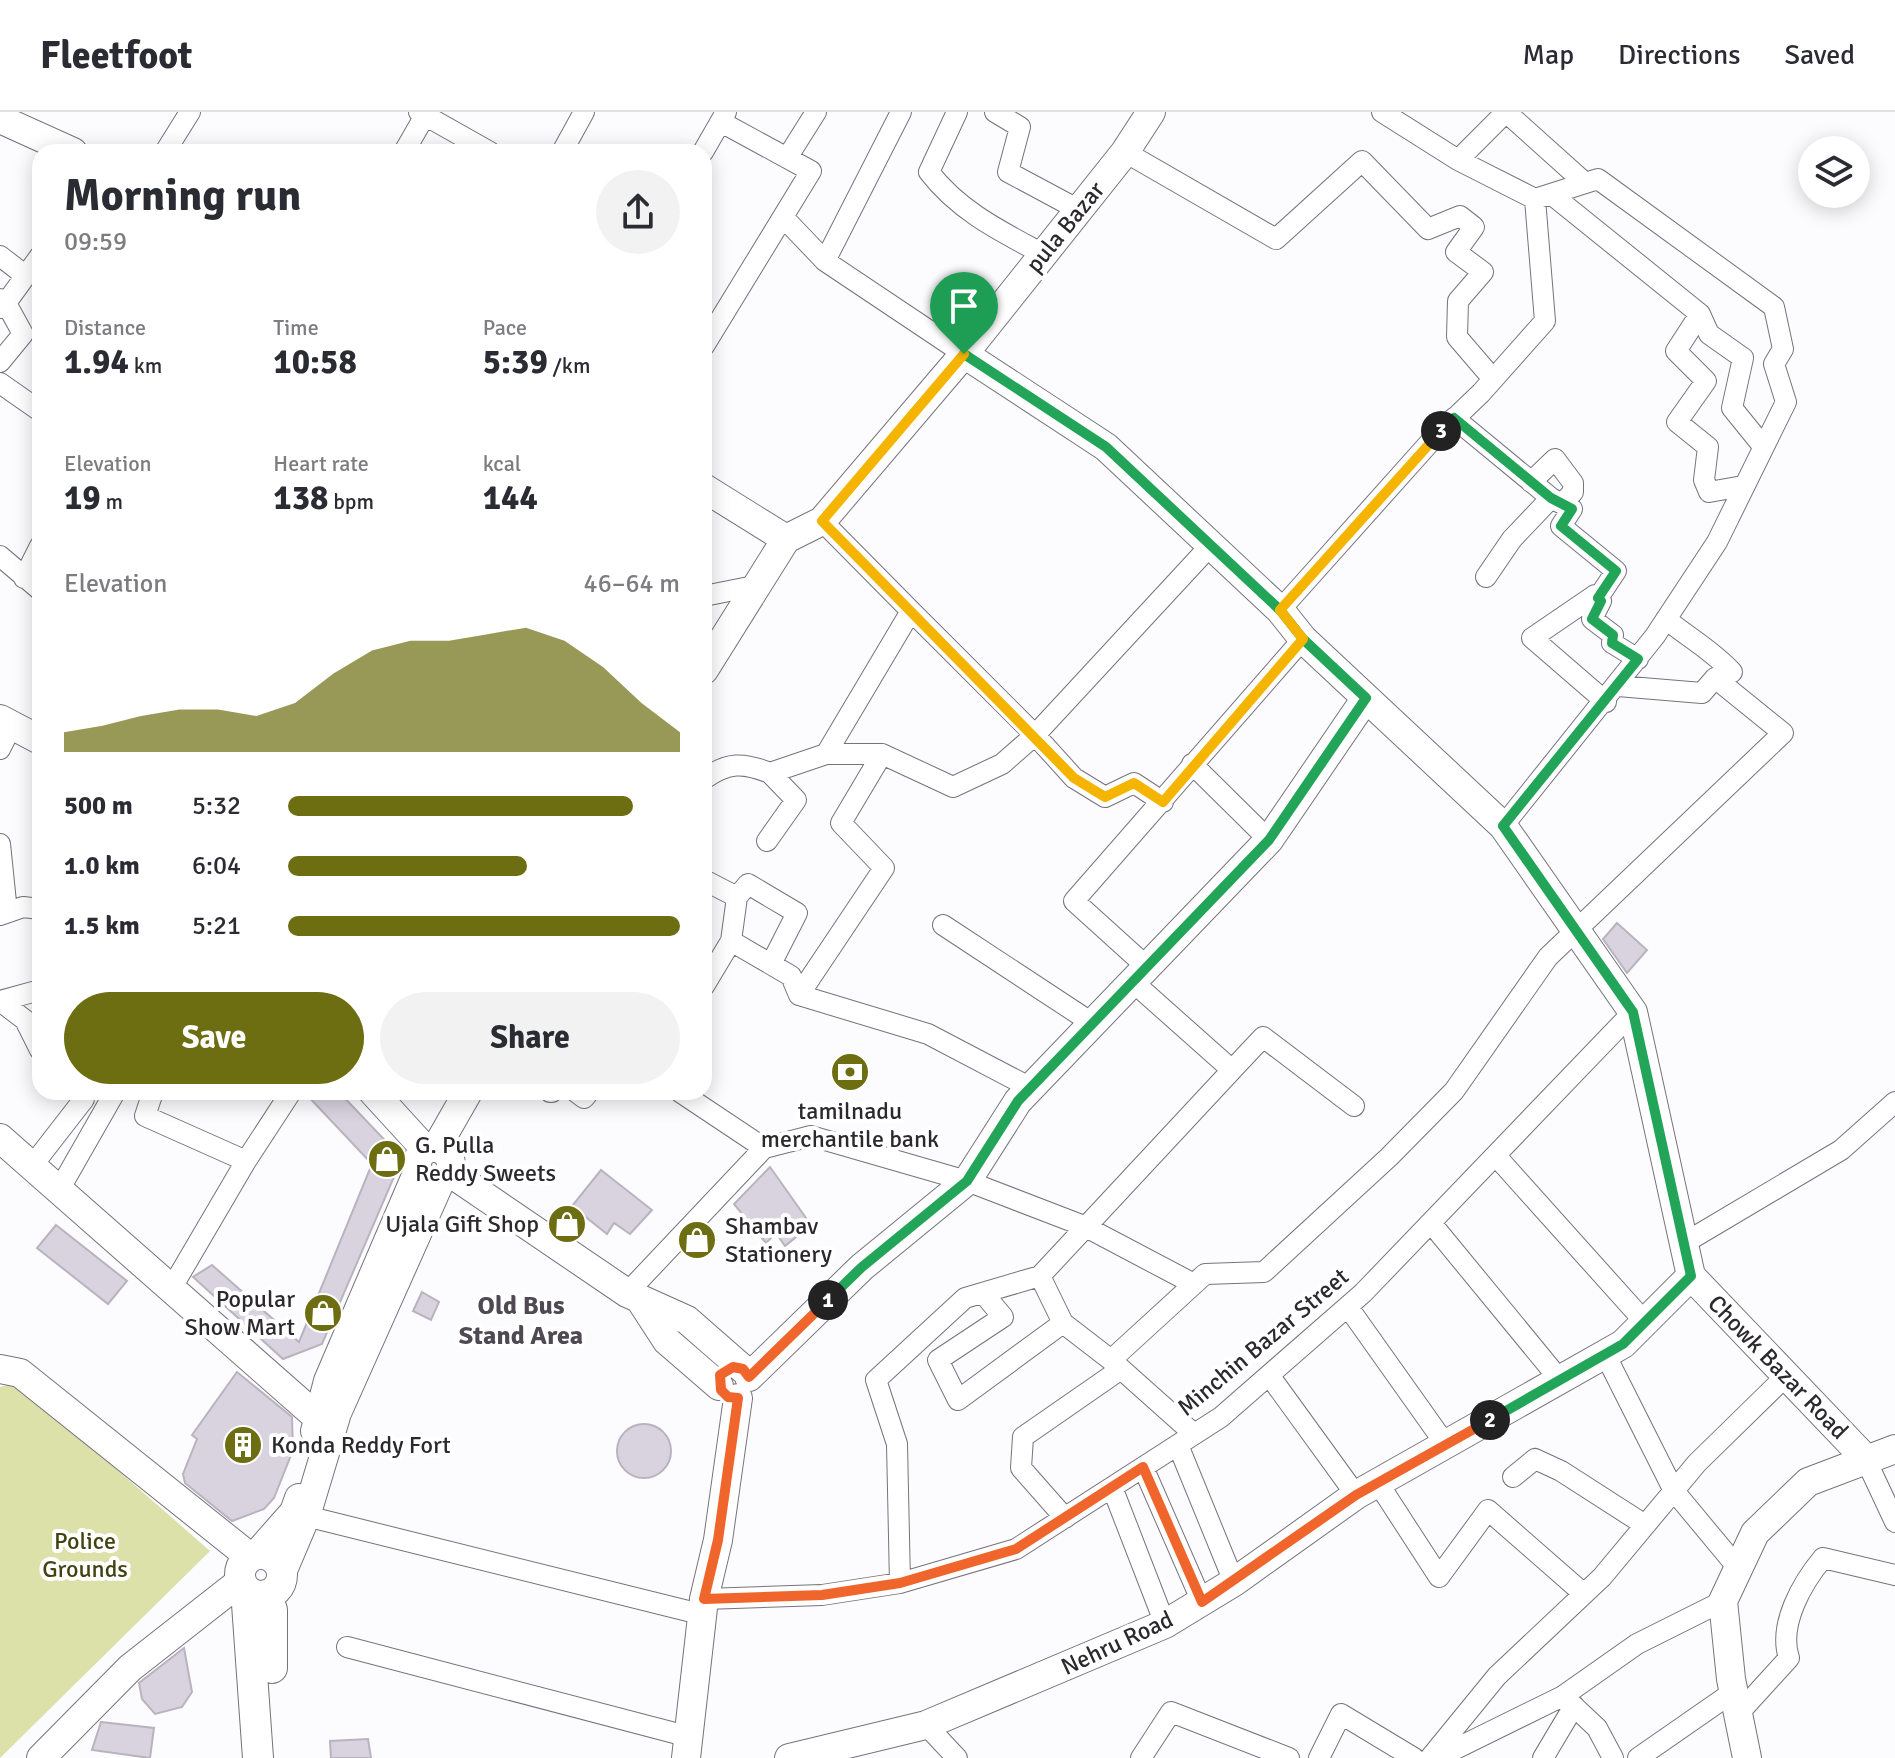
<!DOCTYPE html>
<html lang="en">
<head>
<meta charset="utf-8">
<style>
	body { margin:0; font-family:Signika,sans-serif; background:#f2f2f3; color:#2b2b33; height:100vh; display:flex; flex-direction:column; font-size:30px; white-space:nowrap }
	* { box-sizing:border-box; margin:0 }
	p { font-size:26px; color:#7c7c81 }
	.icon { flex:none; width:44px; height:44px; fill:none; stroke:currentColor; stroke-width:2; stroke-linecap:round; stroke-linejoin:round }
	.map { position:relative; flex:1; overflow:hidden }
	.sheet { position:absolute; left:32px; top:32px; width:680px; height:956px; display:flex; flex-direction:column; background:#fff; border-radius:24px; box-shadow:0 4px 20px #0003 }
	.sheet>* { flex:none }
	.fabs { position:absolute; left:1798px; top:24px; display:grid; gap:16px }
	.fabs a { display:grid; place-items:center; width:72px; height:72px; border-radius:50%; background:#fff; box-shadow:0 4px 20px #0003; font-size:40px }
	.pin { position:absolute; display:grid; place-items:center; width:68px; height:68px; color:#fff; margin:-82px -34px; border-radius:50% 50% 50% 0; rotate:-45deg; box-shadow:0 0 8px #0007 }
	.pin .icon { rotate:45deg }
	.km { position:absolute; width:40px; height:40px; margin:-20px; border-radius:50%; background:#222; color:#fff; font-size:22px; line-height:40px; text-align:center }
	.round { display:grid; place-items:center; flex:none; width:84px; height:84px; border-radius:42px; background:#f2f2f3 }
	.overview { display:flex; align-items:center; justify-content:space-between; height:136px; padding:0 32px }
	h1 { font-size:44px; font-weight:700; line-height:60px }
	.metrics { display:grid; grid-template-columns:repeat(3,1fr); gap:12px; height:136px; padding:8px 32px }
	.metrics div { display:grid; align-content:center }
	.metrics b { font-size:34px; font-weight:700 }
	.metrics small { font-size:22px; font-weight:400 }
	.metrics p { font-size:22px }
	.chart { height:224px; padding:16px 32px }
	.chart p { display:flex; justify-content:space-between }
	.chart svg { width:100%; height:144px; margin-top:8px; fill:#6d6e11; opacity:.7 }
	.cta { display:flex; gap:16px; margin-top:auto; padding:16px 32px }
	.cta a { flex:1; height:92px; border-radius:48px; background:#6d6e11; color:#fff; font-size:32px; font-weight:700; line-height:92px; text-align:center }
	.cta a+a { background:#f2f2f3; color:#2b2b33 }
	ul { padding:0 32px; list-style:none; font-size:26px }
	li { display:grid; grid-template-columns:128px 96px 1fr; align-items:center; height:60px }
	li i { height:20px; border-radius:10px; background:#6d6e11 }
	header { display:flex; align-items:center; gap:48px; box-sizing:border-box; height:112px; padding:0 40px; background:#fff; border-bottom:2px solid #e1e1e2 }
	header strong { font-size:38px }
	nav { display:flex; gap:44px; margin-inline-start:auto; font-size:28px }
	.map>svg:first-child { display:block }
	.green { fill:#dce0a9 }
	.building { fill:#d9d3e0; stroke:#b9b3bf; stroke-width:2 }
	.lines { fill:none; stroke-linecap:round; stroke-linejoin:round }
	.street-casing { stroke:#77727d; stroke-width:22 }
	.secondary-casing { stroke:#77727d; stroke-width:30 }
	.primary-casing { stroke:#77727d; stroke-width:32 }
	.street { stroke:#fff; stroke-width:20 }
	.secondary { stroke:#fff; stroke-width:28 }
	.primary { stroke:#fff; stroke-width:30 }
	.split-1-casing { stroke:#fff; stroke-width:16 }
	.split-2-casing { stroke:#fff; stroke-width:16 }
	.split-3-casing { stroke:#fff; stroke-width:16 }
	.split-4-casing { stroke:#fff; stroke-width:16 }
	.split-1 { stroke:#22a559; stroke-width:10 }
	.split-2 { stroke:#f0652b; stroke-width:10 }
	.split-3 { stroke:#22a559; stroke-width:10 }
	.split-4 { stroke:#f5b400; stroke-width:10 }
	.labels { text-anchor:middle; stroke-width:8; stroke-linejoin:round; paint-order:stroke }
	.street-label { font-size:24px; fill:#2c292e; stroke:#fff }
	.poi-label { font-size:24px; fill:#2c292e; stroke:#fff; text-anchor:start }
	.park-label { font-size:24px; fill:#424311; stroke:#fff }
	.neighbourhood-label { font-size:26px; font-weight:bold; fill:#4e4953; stroke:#fff }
</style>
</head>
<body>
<header>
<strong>Fleetfoot</strong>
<nav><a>Map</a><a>Directions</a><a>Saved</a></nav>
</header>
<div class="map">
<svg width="1895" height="1646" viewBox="0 0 1895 1646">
	<rect width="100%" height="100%" fill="#fcfbfd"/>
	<path class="green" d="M7,1273L25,1277L210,1439L0,1646V1275Z"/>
	<path class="building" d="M1617,811L1647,838L1627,861L1603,827Z
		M304,980H339L397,1041L400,1051L322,1232L283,1247L193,1165L212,1153L299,1230L372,1052Z
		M770,1055L811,1113L785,1134L776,1121L766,1131L734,1092Z
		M601,1058L652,1098L630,1122L614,1111L607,1122L572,1094Z
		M56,1113L127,1169L108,1192L37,1136Z
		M422,1180L439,1190L431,1208L413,1199Z
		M237,1260L292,1305L293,1338L274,1386L264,1397L232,1409L185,1371L183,1362L197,1327L192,1323Z
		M617 1339a27 27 0 1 1 54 0a27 27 0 1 1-54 0Z
		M184,1536L192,1580L182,1595L155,1602L142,1587L139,1571Z
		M101,1610L154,1616L150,1646L92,1638Z
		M368,1627L371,1646H331L330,1629Z"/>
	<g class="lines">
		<g class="street-casing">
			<path id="street" d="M419,0L490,40
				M957,0L929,60C959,99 1000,119 1043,142
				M995,0L1020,15L1008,60L1079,98
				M1382,0L1458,48L1506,0
				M1507,1L1585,71
				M165,40L190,0
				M404,40L427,0
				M562,40L584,0
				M703,40L726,0
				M1125,40L1276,127L1362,49L1428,117L1460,104L1474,115L1456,140L1483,160L1458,189L1457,225L1493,267
				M787,46L816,0
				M1458,48L1535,87
				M1551,82L1700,202L1709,222L1743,246L1732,296L1762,333
				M783,105L825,149L964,242
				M0,144L26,164
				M825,149L901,0
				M0,187L6,191L40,144
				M0,196L6,191L23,222L0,250
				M1700,202L1676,239L1706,269L1677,310L1708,335L1704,368L1709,380L1743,374
				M704,234L811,59L721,10
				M0,271L40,299
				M1454,306L1551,386
				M1531,370L1555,347L1573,371V380L1562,392
				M822,409L911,499L826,642
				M0,444L40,478
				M1486,465L1512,427L1551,386L1572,397L1561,414L1616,459L1598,486
				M24,466L40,434
				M704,484L754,474
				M1280,498L1432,328L1481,281L1545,209L1535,87L1598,67L1774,195L1783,237L1774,252L1786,290L1717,430L1655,524L1503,714
				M911,499L1035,623L1210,434
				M1666,507C1689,526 1713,539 1732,560L1715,566
				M1606,590L1532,526L1595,483L1601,489L1592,507L1613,523L1612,531L1638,547
				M0,637L12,613
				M882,642L841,711L884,756L799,883L928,922L1031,976
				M1192,652L1269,728
				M704,667C728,650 743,650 770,661L826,642H882L953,675L1002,652L1035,623L1074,666L1105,685L1134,671L1163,690
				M767,729L796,688L770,661
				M0,732L7,800
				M704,768L737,785L731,829L791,864L799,883
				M737,785L748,772L797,801L771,852
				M0,803L23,795L40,797
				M943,813L1092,911
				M1147,855L1074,789L1303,527
				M704,874L731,829
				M0,889L25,908L40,938
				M0,889L40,878
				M1232,958L1263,925L1354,994
				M153,980L145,1004L246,1049L171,1177
				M550,980H552
				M576,980L584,986L589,980
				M680,980L764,1036
				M1496,1044L1644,1209
				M246,1049L291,980
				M32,1054L84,987L78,980
				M59,1078L115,980
				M1431,1111L1560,1268
				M1686,1130L1841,1038L1895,990
				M1040,1164L1232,958L1133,870
				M627,1181L764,1036L811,1024L967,1069L1084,1114L1192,1171
				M983,1181L1003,1205L938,1248L958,1288L1063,1211
				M1348,1195L1446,1333
				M1605,1242L1674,1379L1738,1456
				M1111,1248L1205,1162L1264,1160L1389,1045L1454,979L1548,845L1783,621L1715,566L1702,581L1618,574
				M1269,1263L1356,1383
				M1178,1333L1234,1470
				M1865,1346L1895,1410
				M1143,1355L1202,1490
				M1513,1365L1535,1347L1561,1359L1645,1413
				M1378,1371L1439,1465L1488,1398L1584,1482
				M1112,1375L1165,1512
				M306,1404L704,1503
				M1065,1406L1021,1356L1023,1325L1121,1257
				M900,1471L897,1332L876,1268L965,1186L1040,1164L1063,1211L1111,1248L1194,1322
				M704,1487L822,1483L900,1471L1016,1437L1221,1305L1363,1181L1633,900
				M347,1535L686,1624
				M1563,1584L1637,1532L1723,1489
				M1738,1602L1789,1546C1778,1513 1802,1471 1823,1446L1895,1463
				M926,1613L957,1646
				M1141,1646L1171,1600L1289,1646
				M1319,1646L1341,1602L1414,1646
				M1430,1646L1497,1564L1602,1465L1697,1351L1787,1263
				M1437,1646L1563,1584L1597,1616L1613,1646
				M1543,1646L1574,1594
				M1638,1646L1733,1580"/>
		</g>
		<g class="secondary-casing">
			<path id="secondary" d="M0,7L73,40
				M964,242L1106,335L1280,498L1303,527L1503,714L1633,900L1691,1164
				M704,376L786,427
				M704,558L786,427L822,409L964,242L1125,40L1151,0
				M0,607L40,628
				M373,980L426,1038
				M0,1026L317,1305L333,1314
				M436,1036L468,980
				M417 1053a17 17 0 1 1 34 0a17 17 0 1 1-34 0Z
				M449,1060L627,1181L687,1208L743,1257
				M1691,1164L1865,1346
				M641,1189L667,1229L719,1274
				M0,1257L20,1261L250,1445
				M749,1265L862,1155L967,1069L1018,989L1269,728L1366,586
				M315,1319L328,1269L418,1059
				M257,1442L294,1400L299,1386
				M281,1463L306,1404L337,1301L441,1068
				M41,1646L130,1556L241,1469
				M686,1646L704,1487L718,1428L738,1286
				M789,1646L926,1613L1165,1512L1234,1470L1356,1383L1623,1232L1691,1164
				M1747,1646L1731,1567L1723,1489L1755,1421L1808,1370L1895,1337"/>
		</g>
		<g class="primary-casing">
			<path id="primary" d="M240 1463a21 21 0 1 1 42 0a21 21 0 1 1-42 0Z
				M246,1478L258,1646
				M266,1483L272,1498V1556"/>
		</g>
		<use href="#street" class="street"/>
		<use href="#secondary" class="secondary"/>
		<use href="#primary" class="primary"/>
	</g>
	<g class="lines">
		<g class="split-1-casing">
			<path id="split-1" d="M828,1188L862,1155L967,1069L1018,989L1269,728L1366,586L1303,527L1280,498L1106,335L964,242"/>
		</g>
		<g class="split-2-casing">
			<path id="split-2" d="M828,1188L749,1265L743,1257L733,1255L720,1263L721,1278L728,1285L738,1286L718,1428L704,1487L822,1483L900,1471L1016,1437L1143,1355L1202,1490L1356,1383L1490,1308"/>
		</g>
		<g class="split-3-casing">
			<path id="split-3" d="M1441,319L1454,306L1551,386L1572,397L1561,414L1616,459L1598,486L1601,489L1592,507L1613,523L1612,531L1638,547L1503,714L1633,900L1691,1164L1623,1232L1490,1308"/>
		</g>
		<g class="split-4-casing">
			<path id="split-4" d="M964,242L822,409L1074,666L1105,685L1134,671L1163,690L1303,527L1280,498L1441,319"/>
		</g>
		<use href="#split-1" class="split-1"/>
		<use href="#split-2" class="split-2"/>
		<use href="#split-3" class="split-3"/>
		<use href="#split-4" class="split-4"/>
	</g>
	<defs>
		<g id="bank-disc" transform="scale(2)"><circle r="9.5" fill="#6d6e11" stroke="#fff"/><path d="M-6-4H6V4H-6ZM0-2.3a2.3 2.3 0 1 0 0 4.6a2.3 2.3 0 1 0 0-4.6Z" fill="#fff"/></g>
		<g id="shop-disc" transform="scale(2)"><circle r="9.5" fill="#6d6e11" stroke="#fff"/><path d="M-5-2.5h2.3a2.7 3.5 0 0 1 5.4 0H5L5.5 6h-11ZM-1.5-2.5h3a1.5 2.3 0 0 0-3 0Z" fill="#fff"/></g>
		<g id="building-disc" transform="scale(2)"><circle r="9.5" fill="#6d6e11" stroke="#fff"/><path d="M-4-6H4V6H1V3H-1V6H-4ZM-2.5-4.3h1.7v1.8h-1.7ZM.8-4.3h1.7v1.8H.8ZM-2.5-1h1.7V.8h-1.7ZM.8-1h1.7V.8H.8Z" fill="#fff"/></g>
	</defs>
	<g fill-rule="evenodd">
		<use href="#bank-disc" x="850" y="960"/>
		<use href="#shop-disc" x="387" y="1047"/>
		<use href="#shop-disc" x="567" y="1112"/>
		<use href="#shop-disc" x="697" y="1128"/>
		<use href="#shop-disc" x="323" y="1201"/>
		<use href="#building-disc" x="243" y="1333"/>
	</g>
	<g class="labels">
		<g class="street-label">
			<text transform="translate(1065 115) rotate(-51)" y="8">pula Bazar</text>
			<text transform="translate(1263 1230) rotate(-40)" y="8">Minchin Bazar Street</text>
			<text transform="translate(1778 1255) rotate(46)" y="8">Chowk Bazar Road</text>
			<text transform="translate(1117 1531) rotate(-25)" y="8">Nehru Road</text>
		</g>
		<g class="poi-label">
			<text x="850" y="1007" text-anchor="middle">tamilnadu<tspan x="850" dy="28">merchantile bank</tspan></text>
			<text x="415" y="1041">G. Pulla<tspan x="415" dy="28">Reddy Sweets</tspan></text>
			<text x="539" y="1120" text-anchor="end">Ujala Gift Shop</text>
			<text x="725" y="1122">Shambav<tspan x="725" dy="28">Stationery</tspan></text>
			<text x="295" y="1195" text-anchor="end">Popular<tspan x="295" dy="28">Show Mart</tspan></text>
			<text x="271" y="1341">Konda Reddy Fort</text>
		</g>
		<g class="park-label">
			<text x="85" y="1437">Police<tspan x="85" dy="28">Grounds</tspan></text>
		</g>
		<g class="neighbourhood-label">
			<text x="521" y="1202">Old Bus<tspan x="521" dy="30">Stand Area</tspan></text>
		</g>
	</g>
</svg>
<div class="fabs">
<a><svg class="icon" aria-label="layers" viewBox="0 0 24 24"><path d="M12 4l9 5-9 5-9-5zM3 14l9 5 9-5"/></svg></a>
</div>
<div class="pin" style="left:964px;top:242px;background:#1e9e55"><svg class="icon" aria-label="arrive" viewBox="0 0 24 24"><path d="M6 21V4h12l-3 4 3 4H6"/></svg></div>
<b class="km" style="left:828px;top:1188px">1</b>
<b class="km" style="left:1490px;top:1308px">2</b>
<b class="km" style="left:1441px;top:319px">3</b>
<section class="sheet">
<div class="overview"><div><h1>Morning run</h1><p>09:59</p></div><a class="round"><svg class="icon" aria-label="share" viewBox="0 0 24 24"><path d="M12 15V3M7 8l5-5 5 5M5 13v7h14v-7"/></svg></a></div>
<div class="metrics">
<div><p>Distance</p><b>1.94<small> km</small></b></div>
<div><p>Time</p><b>10:58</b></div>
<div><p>Pace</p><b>5:39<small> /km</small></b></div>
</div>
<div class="metrics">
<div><p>Elevation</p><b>19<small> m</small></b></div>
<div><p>Heart rate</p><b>138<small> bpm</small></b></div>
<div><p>kcal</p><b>144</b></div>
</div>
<div class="chart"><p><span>Elevation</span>46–64 m</p>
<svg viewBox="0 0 160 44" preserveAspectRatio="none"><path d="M0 44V38L10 36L20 33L30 31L40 31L50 33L60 29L70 20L80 13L90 10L100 10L110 8L120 6L130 10L140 18L150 29L160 38V44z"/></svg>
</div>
<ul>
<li><b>500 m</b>5:32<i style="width:88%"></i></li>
<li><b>1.0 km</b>6:04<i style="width:61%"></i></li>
<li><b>1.5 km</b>5:21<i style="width:100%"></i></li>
</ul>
<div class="cta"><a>Save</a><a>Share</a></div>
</section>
</div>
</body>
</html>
